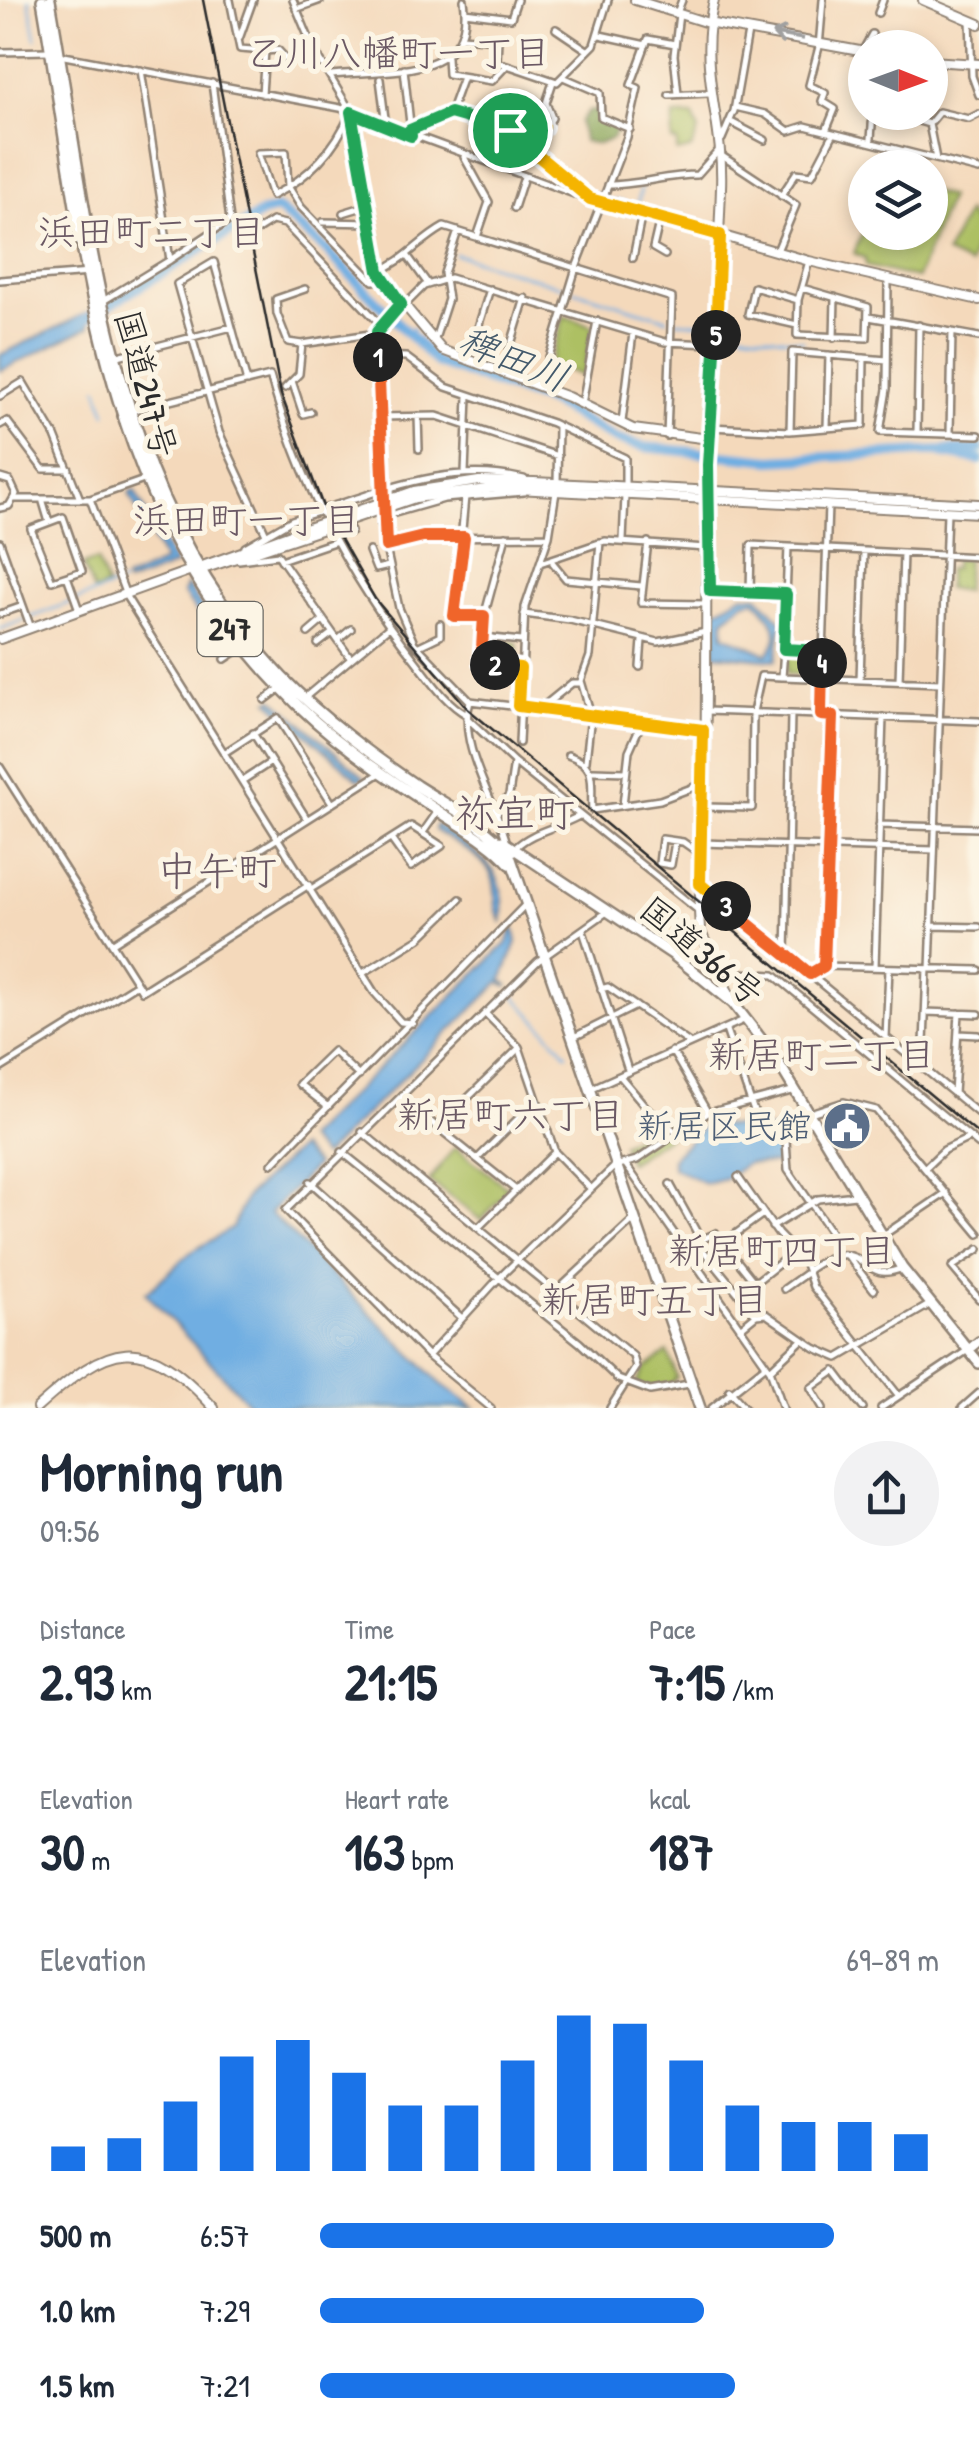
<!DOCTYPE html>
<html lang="en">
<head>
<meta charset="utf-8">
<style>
	body { margin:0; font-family:"Patrick Hand","Klee One",sans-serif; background:#f2f2f3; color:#1f2937; height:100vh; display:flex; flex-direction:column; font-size:38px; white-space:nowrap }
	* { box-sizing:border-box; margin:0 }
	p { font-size:32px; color:#747a83 }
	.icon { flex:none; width:55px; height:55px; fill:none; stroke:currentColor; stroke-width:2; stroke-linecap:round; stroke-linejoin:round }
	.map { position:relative; height:1408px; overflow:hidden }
	.side { display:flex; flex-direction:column; background:#fff; flex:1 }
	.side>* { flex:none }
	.needle { width:65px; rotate:91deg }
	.fabs { position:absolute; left:848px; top:30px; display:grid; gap:20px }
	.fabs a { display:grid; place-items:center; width:100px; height:100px; border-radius:50%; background:#fff; box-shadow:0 5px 15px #0003; font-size:50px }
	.pin { position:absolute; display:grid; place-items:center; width:85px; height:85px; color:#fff; margin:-42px; border:5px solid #fff; border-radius:50%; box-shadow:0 2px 10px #0007 }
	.km { position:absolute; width:50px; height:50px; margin:-25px; border-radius:50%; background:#222; color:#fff; font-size:28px; line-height:50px; text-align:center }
	.round { display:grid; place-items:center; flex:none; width:105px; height:105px; border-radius:52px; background:#f2f2f3 }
	.summary { display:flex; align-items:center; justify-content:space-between; height:170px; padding:0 40px }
	h1 { font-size:55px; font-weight:800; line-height:75px }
	.metrics { display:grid; grid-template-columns:repeat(3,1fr); gap:15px; height:170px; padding:10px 40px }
	.metrics div { display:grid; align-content:center }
	.metrics b { font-size:50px; font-weight:800 }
	.metrics small { font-size:28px; font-weight:400 }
	.metrics p { font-size:28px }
	.chart { height:280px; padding:20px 40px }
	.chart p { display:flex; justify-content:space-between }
	.chart svg { width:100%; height:180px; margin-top:10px; stroke:#1a73e8; stroke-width:6 }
	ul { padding:0 40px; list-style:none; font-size:32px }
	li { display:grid; grid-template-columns:160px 120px 1fr; align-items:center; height:75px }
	li i { height:25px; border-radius:12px; background:#1a73e8 }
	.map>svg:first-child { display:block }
	.green { fill:#adc064; stroke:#6c7648; stroke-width:2.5 }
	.forest { fill:#8aa65a; stroke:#5a6842; stroke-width:2.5 }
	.water { fill:#6faee2; stroke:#4d6c86; stroke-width:2.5; fill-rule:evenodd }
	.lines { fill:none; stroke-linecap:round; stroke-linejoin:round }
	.stream { stroke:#6faee2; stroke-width:2.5 }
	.river { stroke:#6faee2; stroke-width:10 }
	.street-casing { stroke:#908273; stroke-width:10 }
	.secondary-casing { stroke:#908273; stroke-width:12 }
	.highway-casing { stroke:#908273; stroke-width:14 }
	.street { stroke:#fff; stroke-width:5 }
	.secondary { stroke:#fff; stroke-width:8 }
	.highway { stroke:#fff; stroke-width:9 }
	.rail { stroke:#2b2b2b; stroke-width:2.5 }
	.secondary-bridge-casing { stroke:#908273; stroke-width:12; stroke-linecap:butt }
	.secondary-bridge { stroke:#fff; stroke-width:8 }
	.oneway { stroke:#a0a0a0 }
	.split-1-casing { stroke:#fff; stroke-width:20 }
	.split-2-casing { stroke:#fff; stroke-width:20 }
	.split-3-casing { stroke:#fff; stroke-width:20 }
	.split-4-casing { stroke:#fff; stroke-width:20 }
	.split-5-casing { stroke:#fff; stroke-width:20 }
	.split-6-casing { stroke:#fff; stroke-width:20 }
	.split-1 { stroke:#22a559; stroke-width:12 }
	.split-2 { stroke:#f0652b; stroke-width:12 }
	.split-3 { stroke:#f5b400; stroke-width:12 }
	.split-4 { stroke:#f0652b; stroke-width:12 }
	.split-5 { stroke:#22a559; stroke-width:12 }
	.split-6 { stroke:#f5b400; stroke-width:12 }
	.labels { text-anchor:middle; stroke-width:10; stroke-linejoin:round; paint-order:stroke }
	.shield { fill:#fcf5e5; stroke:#6a6863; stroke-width:2.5 }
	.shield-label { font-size:32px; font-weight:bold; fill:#2b2b2b }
	.street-label { font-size:35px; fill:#2b2b2b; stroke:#fcf5e5 }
	.service-label { font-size:35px; fill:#4e5e75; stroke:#fcf5e5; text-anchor:end }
	.neighbourhood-label { font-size:38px; fill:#6b5964; stroke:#fcf5e5 }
	.water-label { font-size:38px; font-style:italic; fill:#43596b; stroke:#fcf5e5 }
	.quarter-label { font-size:40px; fill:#6b5964; stroke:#fcf5e5 }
</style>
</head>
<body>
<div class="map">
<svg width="979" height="1408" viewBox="0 0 979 1408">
	<rect width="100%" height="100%" fill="#fcf5e5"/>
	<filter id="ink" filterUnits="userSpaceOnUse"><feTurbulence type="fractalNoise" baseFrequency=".01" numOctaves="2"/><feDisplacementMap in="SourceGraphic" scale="20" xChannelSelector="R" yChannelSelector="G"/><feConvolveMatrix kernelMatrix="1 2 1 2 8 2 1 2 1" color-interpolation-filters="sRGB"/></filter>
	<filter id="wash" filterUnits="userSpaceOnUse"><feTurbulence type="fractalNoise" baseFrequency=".0048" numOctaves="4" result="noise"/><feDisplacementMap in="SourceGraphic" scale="40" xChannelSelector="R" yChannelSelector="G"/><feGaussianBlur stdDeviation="2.25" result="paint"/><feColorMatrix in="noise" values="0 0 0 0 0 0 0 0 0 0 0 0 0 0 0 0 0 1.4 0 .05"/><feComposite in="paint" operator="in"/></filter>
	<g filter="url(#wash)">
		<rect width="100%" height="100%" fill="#f4d9bb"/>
		<path class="green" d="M674,116H693L699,131L691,149L677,152V142L672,141Z
			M930,191L949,197L917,278L866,266L865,258L854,253L865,227V232H930Z
			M967,212L979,229L970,265L946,254Z
			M564,316L593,326L583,376L550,364Z
			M954,558L967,560L965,591L947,588V569H954Z
			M97,560L107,586L94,592L83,565Z
			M487,639L517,643L518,663L486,661Z
			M787,653L817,654V675L787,674Z
			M662,1120L672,1134L629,1162L622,1144Z
			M455,1147L509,1189L481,1220L429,1181Z
			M668,1352L677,1377L669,1387H641L637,1382L645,1368Z"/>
		<path class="forest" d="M589,111H598L602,121L617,127L612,139L598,144L583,141L580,122Z"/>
		<path class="water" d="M87,313L89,327L0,371V355Z
			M134,490L175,565L127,584L125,580L164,562L129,493Z
			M187,585L232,651L228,654L183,593Z
			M742,595L758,596L782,622L776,660L714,654L715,611ZM756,600C770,618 787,632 767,654L724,635V620L744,602Z
			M273,698L364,777L359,780L269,701Z
			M436,824C478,853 510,869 502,922C493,908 497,899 494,883C490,858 455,844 435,830Z
			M513,924L517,942L502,980L509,986L499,983L323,1156L306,1139L508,942Z
			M706,1124L776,1130L781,1136L780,1164L748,1163L726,1178L705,1183L672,1167V1158Z
			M299,1148L316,1165L270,1213L440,1383L474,1408H253L146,1293L190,1253L232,1228L246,1197Z"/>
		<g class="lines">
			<path class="stream" d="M29,0L36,39
				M615,201L625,203
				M630,205L637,206L642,185
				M455,254L564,287
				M573,290L667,319
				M675,321L705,323
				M719,324L729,325
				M742,332L803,341
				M407,334L413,328
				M98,388L106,413
				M0,629L122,583
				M511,992L567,1054"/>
			<path class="river" d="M79,323L262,213L277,209L324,248L437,363L554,404L615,439L644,447L771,460L979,449
				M941,453L979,460"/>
		</g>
	</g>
	<g filter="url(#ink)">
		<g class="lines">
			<g class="street-casing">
				<path id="street" d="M230,0L240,49L265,51L262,94
					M293,0L313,48L351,112C335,150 308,178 272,196L258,153L286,152L288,186L301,207L373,281L383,280
					M823,0L819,47L809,85L825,93L822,101L835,109L826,131
					M296,9L321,0
					M465,12L511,18L517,0
					M677,13L682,0
					M878,13L883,0
					M970,20L972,76L979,95
					M556,29L587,50
					M600,35L646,45
					M462,37L498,40L497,62L507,65
					M239,39L253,0
					M265,51L278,50L288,61
					M0,52L49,51
					M862,52L872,34
					M59,55L340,108L577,195L720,235
					M447,57L448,74L492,81L507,65L557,82L594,45L608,0
					M404,69L411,133
					M332,75C386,69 476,81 464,0
					M563,77L600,93L601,117L630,129
					M380,79L386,126
					M553,82L546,103L552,118L530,149L588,196
					M678,94L674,55L679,14
					M669,95L708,93
					M735,107L765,114L789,131L805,126L979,170
					M887,112L929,124L936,159
					M450,113C480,123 507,138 534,121L544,127
					M731,122L765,140
					M930,123L939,112L969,119L979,114
					M410,130L450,113L463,77
					M722,139L734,111L748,32
					M871,139L873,112
					M722,156L796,205L777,251
					M464,157L489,202L477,237
					M608,185C639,185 666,175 697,175L720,149
					M781,196L796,173L812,175L833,135
					M514,208L524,177
					M343,213L369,205
					M660,218L653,248L665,255
					M323,222L372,223
					M253,233L272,221L285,224L381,325
					M407,255L428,284
					M633,258L642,213
					M170,260L230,220L212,83
					M379,271C405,261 420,240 444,227L672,298L667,436
					M0,280L90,273
					M888,281L887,389L880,432L979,435
					M802,288L868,307L867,338L797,335L798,300L809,261
					M103,301L170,260L141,70
					M869,317L979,337
					M797,325L748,314L754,287L798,300
					M834,338L835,297
					M435,339L448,299L444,273L458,231
					M302,344L288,342L277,314L276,299L305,289
					M378,356L406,357L446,387L552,423L625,458V487
					M114,357L232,327
					M468,359L490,289
					M502,374L525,298
					M247,382L214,262L177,284L219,432L266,534
					M540,387L576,268L627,137L638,88L631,85L648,39L675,44
					M285,388L292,381
					M0,396L23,382L55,436L80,499
					M582,404L597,321
					M130,411L270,376C300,482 346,573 415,660C430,679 445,703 467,715
					M311,412L303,414L292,381L299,374L302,344L377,333
					M418,416L419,449
					M380,417L437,416L558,456
					M622,422L633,333
					M0,425L7,421L43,469H69
					M710,427L790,431L792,352L887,360
					M827,427L829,355
					M790,431L863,425L864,358
					M917,431L919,325
					M950,433L952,332
					M465,473L468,396
					M0,478L10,481L16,494L9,506L0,508
					M557,483L558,426
					M465,497L454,616L484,617
					M15,499H90L144,480
					M90,499L127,598L374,992L401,1022L413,1023
					M43,502L49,522
					M341,503L351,532
					M327,508C392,487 455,462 524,479
					M63,517L82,571L52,581L31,529Z
					M381,517L444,499L524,492
					M506,536L484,617L481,663L521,668
					M623,541L625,496
					M0,542L31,628
					M648,542L641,603L706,604
					M385,546L423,537L549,536
					M245,547L292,520L318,512
					M788,547L784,649L823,651
					M369,551L376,569L389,566
					M239,560L278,555L351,659
					M281,560L334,542
					M540,563L605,541L706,548
					M553,563L566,579L641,586
					M67,576L79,610
					M710,591L786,594
					M750,593L751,545L979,557
					M0,614L23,606
					M524,614L570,620L658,642L706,632
					M308,633L322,621
					M483,637L522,641
					M338,640L351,629
					M318,644L331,634
					M417,647L440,636V624
					M225,659L237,651
					M640,667L642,640
					M783,677L940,683
					M860,680L864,551
					M899,681L903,553
					M303,699L389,627
					M265,700L281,688
					M470,701C457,745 494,798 506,840
					M540,709L572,683H581
					M707,711L979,721
					M821,715L828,505
					M467,718L514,762L699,911
					M703,729L470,701L414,643L399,608L381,525L377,333L424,286L450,278L665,342L712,344
					M253,733L307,819
					M519,743L525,607L549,536L556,492
					M224,753L278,718L332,803
					M568,755C599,766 590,781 592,810L660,800L702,784
					M586,761L591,715L581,681L590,656L600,542
					M0,767L142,991L309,885
					M593,771L626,772
					M242,781L271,762
					M623,805L629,751L642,722
					M705,807L752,808L753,712L761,676L782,677L784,649
					M497,813L509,795L514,762
					M879,825L979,828
					M424,831L438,811
					M675,842L671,865L659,863L662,839L683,842L700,854
					M702,843L934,850
					M515,848C532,831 558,828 579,816
					M700,884L979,1114
					M311,889L411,826L442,846L411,867L391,839
					M931,926L979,927
					M583,931L628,1070
					M113,943L382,772
					M786,955L791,714
					M824,966L833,716
					M875,967L883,717
					M930,969L947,512
					M720,972L774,975L979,1145
					M363,973L420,938L460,899
					M810,975L824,966L979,970
					M601,989L608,987L688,1042
					M925,1012L979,1014
					M487,1015L519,1047L555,1152L590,1188
					M726,1030L757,1120L775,1126L812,1122
					M959,1034L979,1035
					M572,1038L636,1006
					M886,1038L889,968
					M672,1051L708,1113
					M923,1068L927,969
					M0,1069L137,984
					M620,1076L646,1107L677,1133
					M590,1089L746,1019
					M954,1094L959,1013
					M401,1098L516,1190
					M328,1107L299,1084L333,1051L359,1076
					M810,1113L844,1102L876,1110L979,1234
					M785,1126L788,1170L830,1231
					M438,1127L518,1049
					M362,1132L633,1356L636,1367L610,1408
					M342,1152L580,1343L618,1379L650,1391L689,1384
					M477,1159L537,1100
					M272,1164L525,905
					M626,1165L770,1370L783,1408
					M925,1168L944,1150L969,1138
					M738,1177L778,1234L804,1261L813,1287L899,1396
					M310,1182L462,1318
					M670,1184L701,1240L686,1251
					M479,1227L555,1152
					M772,1227L818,1199L856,1195
					M882,1236L946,1193
					M701,1240L716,1233L723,1243L763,1214
					M723,1243L755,1283
					M698,1244L756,1315
					M979,1249L952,1267L979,1299
					M847,1255L874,1290
					M808,1270C867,1228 858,1288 902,1268
					M559,1289L633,1220
					M784,1289L805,1274
					M739,1295L795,1251
					M740,1328L756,1315L766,1314L815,1348L838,1358L929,1305
					M428,1356L499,1278L615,1166L637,1160L708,1113L796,1090
					M770,1370L802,1340
					M729,1390L745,1408
					M491,1408L428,1356L286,1210L538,961L607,912
					M712,1408L766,1365
					M823,1408L811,1388L835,1371L863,1408
					M881,1408L968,1350
					M962,1408L979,1393"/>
			</g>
			<g class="secondary-casing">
				<path id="secondary" d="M635,0L708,23L865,52
					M714,0C697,71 724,119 721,188C718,281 709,376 707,469C705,616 709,764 699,911L700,930L733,1003
					M923,0L979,24
					M930,61L979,64
					M351,112L381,277L442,350L568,397L633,429L709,439
					M720,235L809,261L979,300
					M414,491L479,481L534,482L979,504
					M415,498L496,488L979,513
					M203,569L305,535
					M0,639L302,530
					M968,1350L979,1341
					M37,1408C110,1342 142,1329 214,1408"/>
			</g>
			<g class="highway-casing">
				<path id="highway" d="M42,0C86,252 95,494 282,689C327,737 382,774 437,810C462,827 490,841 510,864
					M50,0C93,239 105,491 282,677C323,719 369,753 417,786C448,806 486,825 509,853L700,1408
					M502,841L672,954L733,1003L775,1057L902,1268L979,1363"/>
			</g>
			<use href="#street" class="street"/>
			<use href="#secondary" class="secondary"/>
			<use href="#highway" class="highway"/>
			<path class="rail" d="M203,0L281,394L324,509L375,599L468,709L979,1135"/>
			<g class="secondary-bridge-casing">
				<path id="secondary-bridge" d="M302,530L414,491
					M305,535L415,498"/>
			</g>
			<use href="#secondary-bridge" class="secondary-bridge"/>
		</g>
		<defs><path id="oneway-shaft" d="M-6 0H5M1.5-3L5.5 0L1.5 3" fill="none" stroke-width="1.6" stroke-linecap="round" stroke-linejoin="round" transform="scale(2.5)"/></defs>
		<use class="oneway" href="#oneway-shaft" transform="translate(787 36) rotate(-170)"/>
	</g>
	<g class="lines" filter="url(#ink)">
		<g class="split-1-casing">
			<path id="split-1" d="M378,357L377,332L401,304L379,271L351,112L411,136L410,130L450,113L510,130"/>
		</g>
		<g class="split-2-casing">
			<path id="split-2" d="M378,357L386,546L423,537H464L454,616H484L481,664L495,665"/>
		</g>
		<g class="split-3-casing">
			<path id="split-3" d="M495,665L520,668L518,706L703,730L700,884L726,906"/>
		</g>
		<g class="split-4-casing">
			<path id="split-4" d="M726,906L810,974L824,966L833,716L821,715L822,663"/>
		</g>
		<g class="split-5-casing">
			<path id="split-5" d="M716,335L708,465L710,591L786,594L784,649L822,651V663"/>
		</g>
		<g class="split-6-casing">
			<path id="split-6" d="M510,130H521L532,121L544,127L530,149L590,199L720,235L716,335"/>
		</g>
		<use href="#split-1" class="split-1"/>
		<use href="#split-2" class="split-2"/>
		<use href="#split-3" class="split-3"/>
		<use href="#split-4" class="split-4"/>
		<use href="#split-5" class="split-5"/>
		<use href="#split-6" class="split-6"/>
	</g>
	<defs>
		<g id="civic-disc" transform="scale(2.5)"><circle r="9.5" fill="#5c6f8a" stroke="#fcf5e5"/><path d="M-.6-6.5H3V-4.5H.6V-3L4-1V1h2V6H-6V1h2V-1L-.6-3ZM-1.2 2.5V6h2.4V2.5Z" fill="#fff"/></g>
	</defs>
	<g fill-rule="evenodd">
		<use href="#civic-disc" x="847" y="1126"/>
	</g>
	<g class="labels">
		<rect class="shield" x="197.5" y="602" width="65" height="54" rx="8"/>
		<g class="shield-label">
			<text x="230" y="640">247</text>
		</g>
		<g class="street-label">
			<text transform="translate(146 384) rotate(75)" y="12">国道247号</text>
			<text transform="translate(702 951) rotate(40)" y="12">国道366号</text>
		</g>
		<g class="service-label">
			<text x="812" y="1138">新居区民館</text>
		</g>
		<g class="neighbourhood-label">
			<text x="399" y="66">乙川八幡町一丁目</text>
			<text x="152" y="245">浜田町二丁目</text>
			<text x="247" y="533">浜田町一丁目</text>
			<text x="822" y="1068">新居町二丁目</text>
			<text x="511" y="1128">新居町六丁目</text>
			<text x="782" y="1264">新居町四丁目</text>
			<text x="655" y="1313">新居町五丁目</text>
		</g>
		<g class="water-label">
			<text transform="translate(514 359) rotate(22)" y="13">稗田川</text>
		</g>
		<g class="quarter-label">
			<text x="515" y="827">祢宜町</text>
			<text x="217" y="885">中午町</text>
		</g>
	</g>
</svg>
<div class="fabs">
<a><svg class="needle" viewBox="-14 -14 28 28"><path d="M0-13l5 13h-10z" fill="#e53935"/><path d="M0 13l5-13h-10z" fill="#747a83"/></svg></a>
<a><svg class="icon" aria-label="layers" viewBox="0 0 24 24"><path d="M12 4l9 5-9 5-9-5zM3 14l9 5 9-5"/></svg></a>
</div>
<div class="pin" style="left:510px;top:130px;background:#1e9e55"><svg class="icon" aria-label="arrive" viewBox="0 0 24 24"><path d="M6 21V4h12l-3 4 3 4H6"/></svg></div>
<b class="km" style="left:378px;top:357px">1</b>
<b class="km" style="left:495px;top:665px">2</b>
<b class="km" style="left:726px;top:906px">3</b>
<b class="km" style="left:822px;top:663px">4</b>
<b class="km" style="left:716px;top:335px">5</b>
</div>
<section class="side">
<div class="summary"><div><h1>Morning run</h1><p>09:56</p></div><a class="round"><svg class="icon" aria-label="share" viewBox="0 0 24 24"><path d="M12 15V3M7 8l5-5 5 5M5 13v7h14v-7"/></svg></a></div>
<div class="metrics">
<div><p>Distance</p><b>2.93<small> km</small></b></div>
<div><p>Time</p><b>21:15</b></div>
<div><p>Pace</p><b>7:15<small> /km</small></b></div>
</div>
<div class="metrics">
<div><p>Elevation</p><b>30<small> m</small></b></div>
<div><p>Heart rate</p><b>163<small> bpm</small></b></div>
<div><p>kcal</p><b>187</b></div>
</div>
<div class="chart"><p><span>Elevation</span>69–89 m</p>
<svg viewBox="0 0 160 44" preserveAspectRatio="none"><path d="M5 44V38M15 44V36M25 44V27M35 44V16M45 44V12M55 44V20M65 44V28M75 44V28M85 44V17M95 44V6M105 44V8M115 44V17M125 44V28M135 44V32M145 44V32M155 44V35"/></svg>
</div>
<ul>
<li><b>500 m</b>6:57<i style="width:83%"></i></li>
<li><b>1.0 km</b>7:29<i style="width:62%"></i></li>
<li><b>1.5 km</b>7:21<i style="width:67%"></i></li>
</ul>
</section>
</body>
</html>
